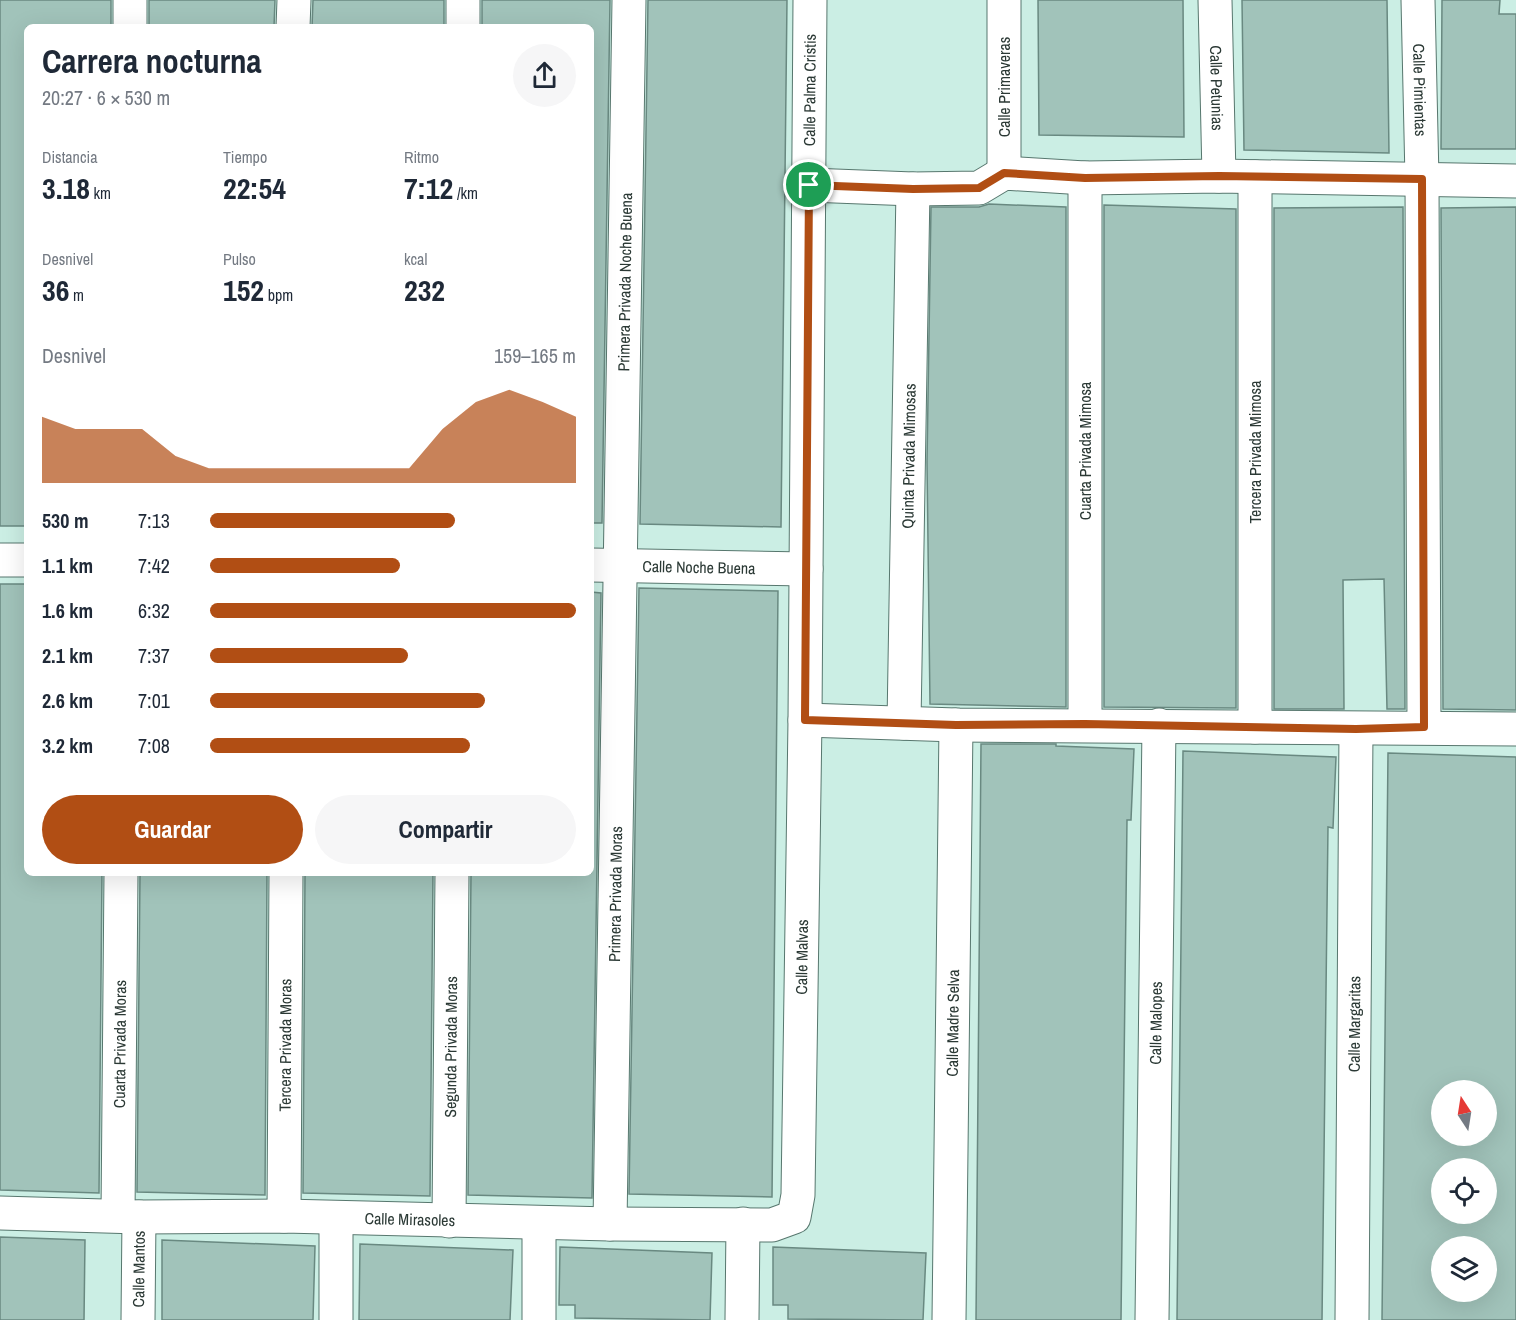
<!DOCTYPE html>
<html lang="es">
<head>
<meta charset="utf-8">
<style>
	body { margin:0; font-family:"Archivo Narrow",sans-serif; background:#f6f6f7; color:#1f2937; height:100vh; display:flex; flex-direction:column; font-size:22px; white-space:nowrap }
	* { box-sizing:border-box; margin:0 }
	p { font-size:20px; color:#747a83 }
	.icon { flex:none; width:33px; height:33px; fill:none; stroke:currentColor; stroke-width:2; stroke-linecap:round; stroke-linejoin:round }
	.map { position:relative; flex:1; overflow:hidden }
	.sheet { position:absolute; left:24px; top:24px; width:570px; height:852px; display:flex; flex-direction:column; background:#fff; border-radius:9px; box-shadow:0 6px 24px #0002 }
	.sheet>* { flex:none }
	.needle { width:39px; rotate:348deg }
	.buttons { position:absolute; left:1431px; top:1080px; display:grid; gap:12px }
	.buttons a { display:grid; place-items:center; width:66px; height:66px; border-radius:50%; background:#fff; box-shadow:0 6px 24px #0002; font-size:30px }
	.pin { position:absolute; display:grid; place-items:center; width:51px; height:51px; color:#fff; margin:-26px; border:3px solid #fff; border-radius:50%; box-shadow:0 2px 6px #0007 }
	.round { display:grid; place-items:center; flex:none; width:63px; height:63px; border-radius:32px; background:#f6f6f7 }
	.overview { display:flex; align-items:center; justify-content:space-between; height:102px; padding:0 18px }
	h1 { font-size:33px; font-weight:700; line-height:45px }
	.figures { display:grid; grid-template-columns:repeat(3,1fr); gap:9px; height:102px; padding:6px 18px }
	.figures div { display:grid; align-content:center }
	.figures b { font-size:30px; font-weight:700 }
	.figures small { font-size:16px; font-weight:400 }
	.figures p { font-size:16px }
	.chart { height:168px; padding:12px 18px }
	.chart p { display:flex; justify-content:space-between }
	.chart svg { width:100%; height:108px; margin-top:6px; fill:#b14e14; opacity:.7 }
	.cta { display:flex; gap:12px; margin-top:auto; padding:12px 18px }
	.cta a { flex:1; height:69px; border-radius:36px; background:#b14e14; color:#fff; font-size:24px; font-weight:700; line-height:69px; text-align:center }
	.cta a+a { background:#f6f6f7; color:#1f2937 }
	ul { padding:0 18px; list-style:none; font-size:20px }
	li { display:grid; grid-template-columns:96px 72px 1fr; align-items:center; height:45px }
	li i { height:15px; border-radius:8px; background:#b14e14 }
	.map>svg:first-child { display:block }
	.building { fill:#a1c3ba; stroke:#698981; stroke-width:1.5; fill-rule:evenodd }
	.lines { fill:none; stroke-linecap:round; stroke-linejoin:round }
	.minor-casing { stroke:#57776e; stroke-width:35 }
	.minor { stroke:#fff; stroke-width:33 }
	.route-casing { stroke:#fff; stroke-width:12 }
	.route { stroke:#b14e14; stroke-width:8 }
	.labels { text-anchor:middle; stroke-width:4.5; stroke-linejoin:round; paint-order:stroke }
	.street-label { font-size:16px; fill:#2b3935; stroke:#fff }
</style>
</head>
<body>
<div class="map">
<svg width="1516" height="1320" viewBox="0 0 1516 1320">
	<rect width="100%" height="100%" fill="#cbeee4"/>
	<path class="building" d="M0,0H111V27H27V526H0Z
		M149,0H275L274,27H149Z
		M313,0H444V27H312Z
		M482,0H610L602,523H591V27H482Z
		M648,0H787L781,527L640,524Z
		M1038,0H1183L1184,137L1039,135Z
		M1242,0H1387L1389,153L1244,150Z
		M1442,0H1500L1499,14H1516V149H1441Z
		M989,204L1066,207V707L930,704L927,462L931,207H979Z
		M1104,205L1236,209V708L1104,707Z
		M1403,207L1405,709H1387L1384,579L1343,580L1344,709H1274V208Z
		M1516,207V710L1443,709L1441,208Z
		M0,584H27V873H102L99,1193L0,1190Z
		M639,588L778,591L772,1197L629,1194Z
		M591,592L601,593L592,1198L468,1195L471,873H591Z
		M981,744H1056V746L1134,749L1131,820H1127L1121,1320H976Z
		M1183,751L1336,757L1333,828L1328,827L1322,1320H1177Z
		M1388,753L1516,757V1320H1382ZM1442,1090H1486V1136H1442ZM1442,1168H1486V1214H1442ZM1442,1246H1486V1292H1441Z
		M140,873H267L265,1195L137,1192Z
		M305,873H433L430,1196L303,1193Z
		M0,1237L85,1240L84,1320H0Z
		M162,1240L315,1246L313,1320H162Z
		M360,1244L513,1250L510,1320H359Z
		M560,1247L712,1253L710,1320L575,1318V1305H559Z
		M773,1247L926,1253L923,1320L788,1319V1305H773Z"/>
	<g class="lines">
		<g class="minor-casing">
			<g id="minor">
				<path d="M1004,0V173"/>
				<path id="s1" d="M1215,0L1219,176"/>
				<path id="s2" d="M1418,0L1422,179L1424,727"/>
				<path d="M130,27V0"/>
				<path d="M293,27L294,0"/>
				<path d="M463,27V0"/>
				<path d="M1255,177V727"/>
				<path d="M1085,178V724"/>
				<path d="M809,185L913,189L979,188L1004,173L1085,178L1219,176L1516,181"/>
				<path d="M0,560H27"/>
				<path id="s3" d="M591,565L806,569"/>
				<path d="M805,720L956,725L1516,729"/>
				<path id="s4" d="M904,723L913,189"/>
				<path id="s5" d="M0,1213L139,1217L284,1216L610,1224L772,1225L794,1217L798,1195L805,720L810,0"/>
				<path id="s6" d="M118,1215L121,873"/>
				<path id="s7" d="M284,1216L286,873"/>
				<path id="s8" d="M449,1221L452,873"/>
				<path id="s9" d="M610,1224L629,0"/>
				<path id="s10" d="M138,1320L139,1217"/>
				<path d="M336,1320V1218"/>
				<path d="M539,1320V1223"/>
				<path d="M742,1320L743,1224"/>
				<path id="s11" d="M949,1320L956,725"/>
				<path id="s12" d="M1152,1320L1159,725"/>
				<path id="s13" d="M1352,1320L1356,729"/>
			</g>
		</g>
		<use href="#minor" class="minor"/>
	</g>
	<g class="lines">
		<g class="route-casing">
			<path id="route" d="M1004,173L1085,178L1219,176L1422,179L1424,727L1356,729L1085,724L956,725L805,720L809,185L913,189L979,188Z"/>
		</g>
		<use href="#route" class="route"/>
	</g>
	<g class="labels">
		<g class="street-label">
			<text transform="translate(1004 87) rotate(-90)" y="6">Calle Primaveras</text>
			<text dy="6" stroke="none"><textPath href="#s1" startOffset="88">Calle Petunias</textPath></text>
			<text dy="6" stroke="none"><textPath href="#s5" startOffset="1923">Calle Palma Cristis</textPath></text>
			<text dy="6" stroke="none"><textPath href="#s2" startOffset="90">Calle Pimientas</textPath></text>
			<text dy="6" stroke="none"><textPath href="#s9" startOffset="942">Primera Privada Noche Buena</textPath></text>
			<text transform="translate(1085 451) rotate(-90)" y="6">Cuarta Privada Mimosa</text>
			<text transform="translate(1255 452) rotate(-90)" y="6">Tercera Privada Mimosa</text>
			<text dy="6" stroke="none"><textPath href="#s4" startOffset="267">Quinta Privada Mimosas</textPath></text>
			<text dy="6" stroke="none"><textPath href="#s3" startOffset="108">Calle Noche Buena</textPath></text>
			<text dy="6" stroke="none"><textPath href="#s9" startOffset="330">Primera Privada Moras</textPath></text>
			<text dy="6" stroke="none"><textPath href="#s5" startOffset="1056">Calle Malvas</textPath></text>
			<text dy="6" stroke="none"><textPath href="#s11" startOffset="297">Calle Madre Selva</textPath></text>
			<text dy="6" stroke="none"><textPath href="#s12" startOffset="297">Calle Malopes</textPath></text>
			<text dy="6" stroke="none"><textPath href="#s13" startOffset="296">Calle Margaritas</textPath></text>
			<text dy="6" stroke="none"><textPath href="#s6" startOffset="171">Cuarta Privada Moras</textPath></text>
			<text dy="6" stroke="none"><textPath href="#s7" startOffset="171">Tercera Privada Moras</textPath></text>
			<text dy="6" stroke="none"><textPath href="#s8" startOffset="174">Segunda Privada Moras</textPath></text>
			<text dy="6" stroke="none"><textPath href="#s5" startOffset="410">Calle Mirasoles</textPath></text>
			<text dy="6" stroke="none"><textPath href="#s10" startOffset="51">Calle Mantos</textPath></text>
		</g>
	</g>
</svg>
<div class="buttons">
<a><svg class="needle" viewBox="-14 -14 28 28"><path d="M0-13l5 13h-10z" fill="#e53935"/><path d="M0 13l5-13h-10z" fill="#747a83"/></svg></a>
<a><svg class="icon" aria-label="locate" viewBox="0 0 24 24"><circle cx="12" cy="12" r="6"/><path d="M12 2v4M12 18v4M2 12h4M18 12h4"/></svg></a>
<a><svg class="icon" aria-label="layers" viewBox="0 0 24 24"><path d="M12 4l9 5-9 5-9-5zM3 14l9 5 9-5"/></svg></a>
</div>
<div class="pin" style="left:809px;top:185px;background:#1e9e55"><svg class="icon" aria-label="arrive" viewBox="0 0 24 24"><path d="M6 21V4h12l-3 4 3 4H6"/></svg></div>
<section class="sheet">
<div class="overview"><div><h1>Carrera nocturna</h1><p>20:27 · 6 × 530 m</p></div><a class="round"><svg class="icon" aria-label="share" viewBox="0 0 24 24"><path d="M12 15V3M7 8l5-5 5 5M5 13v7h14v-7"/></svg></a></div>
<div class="figures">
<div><p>Distancia</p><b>3.18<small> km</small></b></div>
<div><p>Tiempo</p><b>22:54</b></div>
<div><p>Ritmo</p><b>7:12<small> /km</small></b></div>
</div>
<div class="figures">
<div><p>Desnivel</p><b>36<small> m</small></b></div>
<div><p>Pulso</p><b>152<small> bpm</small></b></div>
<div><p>kcal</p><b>232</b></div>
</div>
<div class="chart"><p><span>Desnivel</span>159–165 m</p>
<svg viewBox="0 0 160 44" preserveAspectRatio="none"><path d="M0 44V17L10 22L20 22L30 22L40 33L50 38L60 38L70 38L80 38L90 38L100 38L110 38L120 22L130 11L140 6L150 11L160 17V44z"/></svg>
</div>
<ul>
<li><b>530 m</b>7:13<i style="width:67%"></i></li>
<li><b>1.1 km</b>7:42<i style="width:52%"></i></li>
<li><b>1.6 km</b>6:32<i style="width:100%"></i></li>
<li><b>2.1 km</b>7:37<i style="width:54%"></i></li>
<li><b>2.6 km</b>7:01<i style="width:75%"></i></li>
<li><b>3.2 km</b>7:08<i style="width:71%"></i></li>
</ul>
<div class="cta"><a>Guardar</a><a>Compartir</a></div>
</section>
</div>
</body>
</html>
